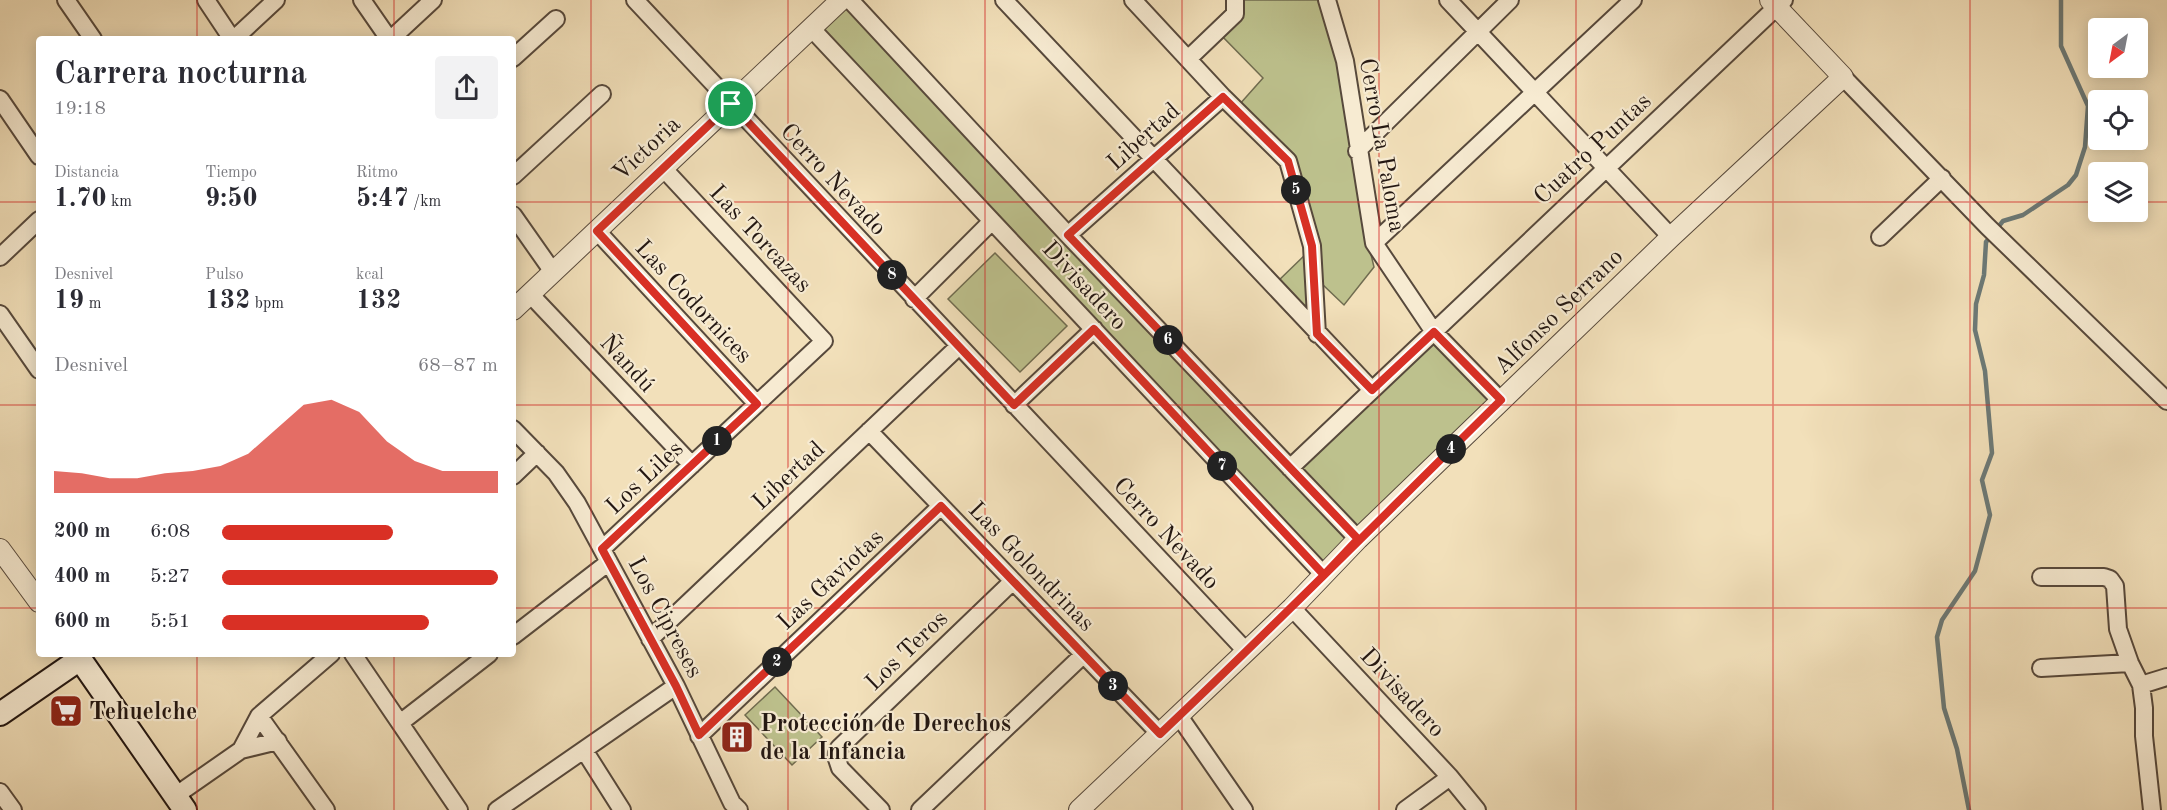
<!DOCTYPE html>
<html lang="es">
<head>
<meta charset="utf-8">
<style>
	body { margin:0; font-family:"Old Standard TT",serif; background:#f2f2f3; color:#2b2b33; height:100vh; display:flex; flex-direction:column; font-size:22px; white-space:nowrap }
	* { box-sizing:border-box; margin:0 }
	p { font-size:20px; color:#7c7c81 }
	.icon { flex:none; width:33px; height:33px; fill:none; stroke:currentColor; stroke-width:2; stroke-linecap:round; stroke-linejoin:round }
	.map { position:relative; flex:1; overflow:hidden }
	.side { position:absolute; left:36px; top:36px; width:480px; height:621px; display:flex; flex-direction:column; background:#fff; border-radius:6px; box-shadow:0 3px 15px #0003 }
	.side>* { flex:none }
	.needle { width:39px; rotate:212deg }
	.controls { position:absolute; left:2088px; top:18px; display:grid; gap:12px }
	.controls a { display:grid; place-items:center; width:60px; height:60px; border-radius:6px; background:#fff; box-shadow:0 3px 15px #0003; font-size:30px }
	.pin { position:absolute; display:grid; place-items:center; width:51px; height:51px; color:#fff; margin:-26px; border:3px solid #fff; border-radius:50%; box-shadow:0 2px 6px #0007 }
	.km { position:absolute; width:30px; height:30px; margin:-15px; border-radius:50%; background:#222; color:#fff; font-size:16px; line-height:30px; text-align:center }
	.round { display:grid; place-items:center; flex:none; width:63px; height:63px; border-radius:6px; background:#f2f2f3 }
	.headline { display:flex; align-items:center; justify-content:space-between; height:102px; padding:0 18px }
	h1 { font-size:33px; font-weight:600; line-height:45px }
	.figures { display:grid; grid-template-columns:repeat(3,1fr); gap:9px; height:102px; padding:6px 18px }
	.figures div { display:grid; align-content:center }
	.figures b { font-size:26px; font-weight:600 }
	.figures small { font-size:16px; font-weight:400 }
	.figures p { font-size:16px }
	.chart { height:168px; padding:12px 18px }
	.chart p { display:flex; justify-content:space-between }
	.chart svg { width:100%; height:108px; margin-top:6px; fill:#d93025; opacity:.7 }
	ul { padding:0 18px; list-style:none; font-size:20px }
	li { display:grid; grid-template-columns:96px 72px 1fr; align-items:center; height:45px }
	li i { height:15px; border-radius:8px; background:#d93025 }
	.map>svg:first-child { display:block }
	.green { fill:#bdc18d; stroke:#706c50; stroke-width:1.5 }
	.lines { fill:none; stroke-linecap:round; stroke-linejoin:round }
	.stream { stroke:#6c7976; stroke-width:4.5 }
	.minor-casing { stroke:#57493c; stroke-width:20 }
	.tertiary-casing { stroke:#57493c; stroke-width:22 }
	.secondary-casing { stroke:#231712; stroke-width:26 }
	.minor { stroke:#f7ebd2; stroke-width:16 }
	.tertiary { stroke:#f7ebd2; stroke-width:20 }
	.secondary { stroke:#f7ebd2; stroke-width:22 }
	.route-casing { stroke:#fff; stroke-width:12 }
	.route { stroke:#d93025; stroke-width:8 }
	.grid { fill:none; stroke:#d62828; stroke-width:1.5; stroke-opacity:0.55 }
	.labels { text-anchor:middle; stroke-width:4.5; stroke-linejoin:round; paint-order:stroke }
	.street-label { font-size:24px; fill:#231712; stroke:#f7ebd2 }
	.poi-label { font-size:24px; font-weight:bold; fill:#231712; stroke:#f7ebd2; text-anchor:start }
</style>
</head>
<body>
<div class="map">
<svg width="2167" height="810" viewBox="0 0 2167 810">
	<rect width="100%" height="100%" fill="#f2e0ba"/>
	<filter id="stains"><feTurbulence type="fractalNoise" baseFrequency=".00333" numOctaves="4"/><feColorMatrix values="0 0 0 0 .2 0 0 0 0 .09 0 0 0 0 .02 0 0 0 .5 -.17"/></filter>
	<radialGradient id="worn" r=".72"><stop offset=".6" stop-color="#630" stop-opacity="0"/><stop offset="1" stop-color="#630" stop-opacity=".3"/></radialGradient>
	<path class="green" d="M1238,0H1321L1344,76L1368,242L1374,267L1344,305L1320,282L1294,163L1239,105L1263,78L1221,35Z
		M846,4L1348,541L1324,565L819,30Z
		M1308,252L1312,322L1275,284Z
		M995,253L1067,326L1020,372L948,299Z
		M1434,341L1489,400L1360,530L1299,467Z
		M775,687L822,737L792,765L745,715Z"/>
	<g class="lines">
		<path class="stream" d="M1969,810L1957,749L1944,708L1937,637L1942,620L1975,571L1990,515L1982,480L1992,453L1985,371L1975,330L1976,304L1984,275L1986,242L2003,221L2023,215L2068,185L2076,175L2085,147L2088,106L2061,46V0"/>
		<g class="minor-casing">
			<path id="minor" d="M66,0L93,39
				M206,0L232,39
				M362,0L389,39
				M635,0L1246,651
				M850,0L1068,235L1358,539
				M1004,0L1372,390
				M1133,0L1223,97L1288,161L1312,246L1317,334
				M1327,0L1345,61L1374,243L1434,332L1501,401
				M1448,0L1671,237
				M811,28L1324,575
				M234,39L276,0
				M391,39L433,0
				M513,58L556,19
				M1188,59L1235,14V0
				M1843,77L1987,226L2167,401
				M0,99L39,156
				M1357,151L1510,0
				M513,176L602,94
				M513,215L553,272
				M597,231L757,404
				M1068,235L1223,97
				M1880,237L1942,178
				M1374,243L1633,0
				M0,257L39,220
				M530,294L692,465
				M914,299L992,221
				M0,314L39,370
				M1014,405L1094,329
				M513,429L556,473L577,503L676,686L732,803L739,810
				M869,431L1160,734
				M1290,468L1784,0
				M513,476L537,453
				M602,549L824,341L663,168
				M2041,577H2104L2110,579L2115,586L2118,629L2130,663L2141,685L2144,708V736L2152,810
				M1292,608L1450,777L1477,810
				M513,636L609,562
				M650,639L959,346
				M353,654L459,810
				M2041,668L2130,663
				M2141,685L2167,677
				M259,716L326,810
				M1179,716L1244,810
				M400,723L489,654
				M699,736L941,506
				M241,750L259,716L331,654
				M584,750L622,810
				M0,792L13,810
				M175,796L241,750L278,741
				M497,810L676,686
				M881,810L840,768L836,756L839,748L1013,581
				M920,810L1083,655
				M1405,810L1450,777"/>
		</g>
		<g class="tertiary-casing">
			<path id="tertiary" d="M513,310L841,0
				M0,549L39,602
				M1079,810L1292,608L1358,539L1501,401L1671,237L1843,77L1770,0"/>
		</g>
		<g class="secondary-casing">
			<path id="secondary" d="M0,714L80,659L185,810"/>
		</g>
		<use href="#minor" class="minor"/>
		<use href="#tertiary" class="tertiary"/>
		<use href="#secondary" class="secondary"/>
	</g>
	<g class="lines">
		<g class="route-casing">
			<path id="route" d="M731,104L597,231L757,404L602,549L676,686L699,735L941,506L1160,734C1276,625 1387,512 1501,400L1434,332L1372,390L1317,334L1312,246L1288,161L1223,97L1068,235L1358,539L1324,575L1094,329L1014,405L731,104"/>
		</g>
		<use href="#route" class="route"/>
	</g>
	<path class="grid" d="M197,0V39M394,0V39M591,0V810M788,0V810M985,0V810M1182,0V810M1379,0V810M1576,0V810M1773,0V810M1970,0V810M0,202H39M513,202H2098M2138,202H2167M0,405H39M513,405H2167M0,608H39M513,608H2167M197,654V810M394,654V810"/>
	<defs>
		<g id="supermarket-square" transform="scale(1.725)"><rect x="-9" y="-9" width="18" height="18" rx="4" fill="#8f2418" stroke="#f7ebd2"/><path d="M-6-5.5h2.5l.6 2H6L4.5 2H-2.5L-4.4-4H-6ZM-1.5 3.2a1.3 1.3 0 1 0 .1 0ZM3 3.2a1.3 1.3 0 1 0 .1 0Z" fill="#fff"/></g>
		<g id="building-square" transform="scale(1.725)"><rect x="-9" y="-9" width="18" height="18" rx="4" fill="#8f2418" stroke="#f7ebd2"/><path d="M-4-6H4V6H1V3H-1V6H-4ZM-2.5-4.3h1.7v1.8h-1.7ZM.8-4.3h1.7v1.8H.8ZM-2.5-1h1.7V.8h-1.7ZM.8-1h1.7V.8H.8Z" fill="#fff"/></g>
	</defs>
	<g fill-rule="evenodd">
		<use href="#supermarket-square" x="66" y="711"/>
		<use href="#building-square" x="737" y="737"/>
	</g>
	<g class="labels">
		<g class="street-label">
			<text transform="translate(1143 136) rotate(-42)" y="8">Libertad</text>
			<text transform="translate(1383 145) rotate(80)" y="8">Cerro La Paloma</text>
			<text transform="translate(646 148) rotate(-43)" y="8">Victoria</text>
			<text transform="translate(1592 148) rotate(-43)" y="8">Cuatro Puntas</text>
			<text transform="translate(834 179) rotate(47)" y="8">Cerro Nevado</text>
			<text transform="translate(761 238) rotate(47)" y="8">Las Torcazas</text>
			<text transform="translate(1085 285) rotate(47)" y="8">Divisadero</text>
			<text transform="translate(694 301) rotate(47)" y="8">Las Codornices</text>
			<text transform="translate(1558 311) rotate(-44)" y="8">Alfonso Serrano</text>
			<text transform="translate(628 363) rotate(47)" y="8">Ñandú</text>
			<text transform="translate(788 475) rotate(-43)" y="8">Libertad</text>
			<text transform="translate(644 477) rotate(-43)" y="8">Los Liles</text>
			<text transform="translate(1167 533) rotate(47)" y="8">Cerro Nevado</text>
			<text transform="translate(1032 566) rotate(46)" y="8">Las Golondrinas</text>
			<text transform="translate(830 579) rotate(-43)" y="8">Las Gaviotas</text>
			<text transform="translate(666 617) rotate(62)" y="8">Los Cipreses</text>
			<text transform="translate(906 650) rotate(-44)" y="8">Los Teros</text>
			<text transform="translate(1403 692) rotate(47)" y="8">Divisadero</text>
		</g>
		<g class="poi-label">
			<text x="89" y="719">Tehuelche</text>
			<text x="760" y="731">Protección de Derechos<tspan x="760" dy="28">de la Infancia</tspan></text>
		</g>
	</g>
	<rect width="100%" height="100%" filter="url(#stains)"/>
	<rect width="100%" height="100%" fill="url(#worn)"/>
</svg>
<div class="controls">
<a><svg class="needle" viewBox="-14 -14 28 28"><path d="M0-13l5 13h-10z" fill="#e53935"/><path d="M0 13l5-13h-10z" fill="#7c7c81"/></svg></a>
<a><svg class="icon" aria-label="locate" viewBox="0 0 24 24"><circle cx="12" cy="12" r="6"/><path d="M12 2v4M12 18v4M2 12h4M18 12h4"/></svg></a>
<a><svg class="icon" aria-label="layers" viewBox="0 0 24 24"><path d="M12 4l9 5-9 5-9-5zM3 14l9 5 9-5"/></svg></a>
</div>
<div class="pin" style="left:731px;top:104px;background:#1e9e55"><svg class="icon" aria-label="arrive" viewBox="0 0 24 24"><path d="M6 21V4h12l-3 4 3 4H6"/></svg></div>
<b class="km" style="left:717px;top:441px">1</b>
<b class="km" style="left:777px;top:662px">2</b>
<b class="km" style="left:1113px;top:686px">3</b>
<b class="km" style="left:1451px;top:449px">4</b>
<b class="km" style="left:1296px;top:190px">5</b>
<b class="km" style="left:1168px;top:340px">6</b>
<b class="km" style="left:1222px;top:466px">7</b>
<b class="km" style="left:892px;top:275px">8</b>
<section class="side">
<div class="headline"><div><h1>Carrera nocturna</h1><p>19:18</p></div><a class="round"><svg class="icon" aria-label="share" viewBox="0 0 24 24"><path d="M12 15V3M7 8l5-5 5 5M5 13v7h14v-7"/></svg></a></div>
<div class="figures">
<div><p>Distancia</p><b>1.70<small> km</small></b></div>
<div><p>Tiempo</p><b>9:50</b></div>
<div><p>Ritmo</p><b>5:47<small> /km</small></b></div>
</div>
<div class="figures">
<div><p>Desnivel</p><b>19<small> m</small></b></div>
<div><p>Pulso</p><b>132<small> bpm</small></b></div>
<div><p>kcal</p><b>132</b></div>
</div>
<div class="chart"><p><span>Desnivel</span>68–87 m</p>
<svg viewBox="0 0 160 44" preserveAspectRatio="none"><path d="M0 44V35L10 36L20 38L30 38L40 36L50 35L60 33L70 28L80 18L90 8L100 6L110 11L120 23L130 31L140 35L150 35L160 35V44z"/></svg>
</div>
<ul>
<li><b>200 m</b>6:08<i style="width:62%"></i></li>
<li><b>400 m</b>5:27<i style="width:100%"></i></li>
<li><b>600 m</b>5:51<i style="width:75%"></i></li>
</ul>
</section>
</div>
</body>
</html>
